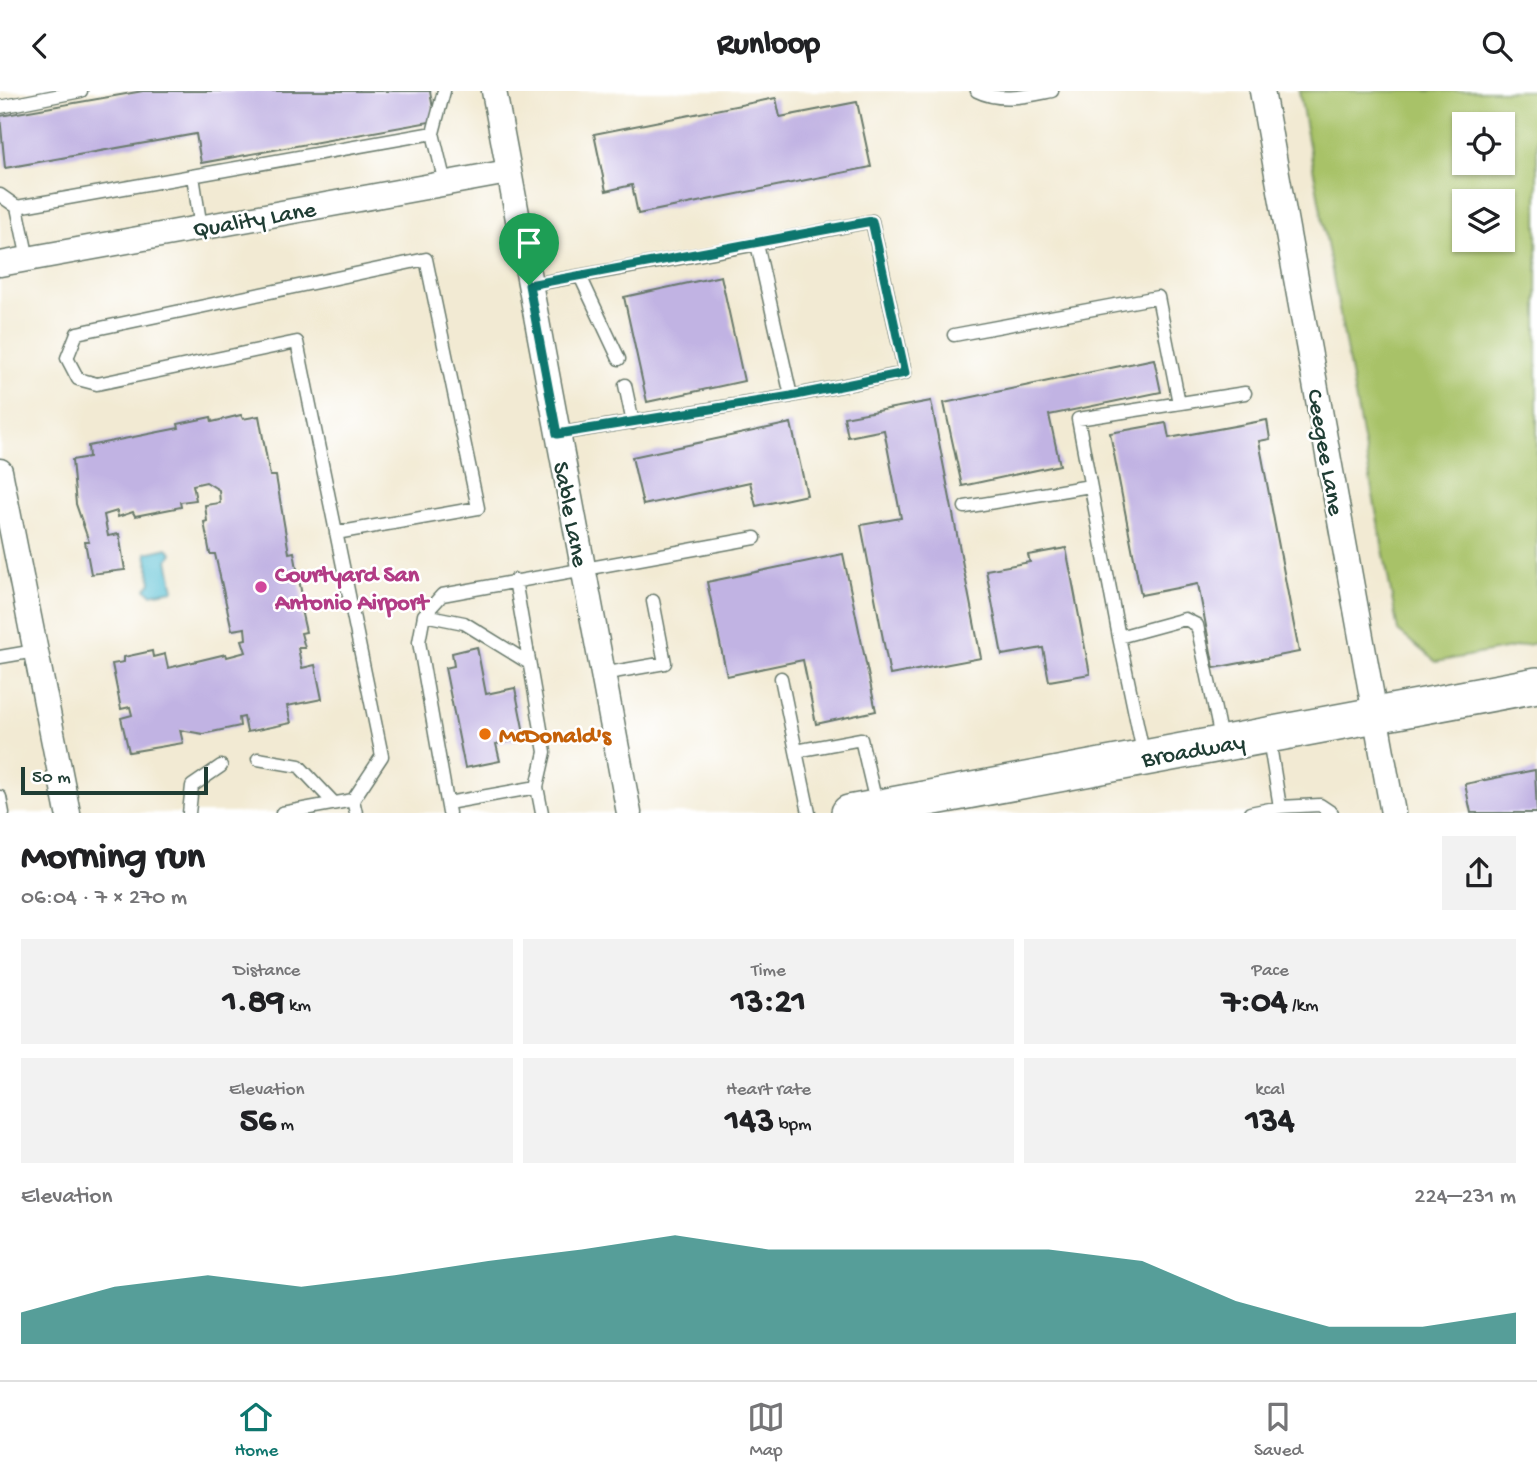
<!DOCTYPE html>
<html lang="en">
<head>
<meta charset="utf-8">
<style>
	body { margin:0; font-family:"Gochi Hand",sans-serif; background:#f2f2f2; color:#202124; height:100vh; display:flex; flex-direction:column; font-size:26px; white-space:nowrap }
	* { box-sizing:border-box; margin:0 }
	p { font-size:23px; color:#757577 }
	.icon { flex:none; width:38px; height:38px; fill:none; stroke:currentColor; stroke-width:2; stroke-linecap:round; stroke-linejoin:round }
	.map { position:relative; height:722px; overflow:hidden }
	.drawer { display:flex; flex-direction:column; background:#fff; flex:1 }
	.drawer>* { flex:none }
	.fabs { position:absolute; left:1452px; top:21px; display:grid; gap:14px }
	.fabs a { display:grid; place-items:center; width:63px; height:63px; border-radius:0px; background:#fff; box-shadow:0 2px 5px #0004; font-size:35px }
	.scale { position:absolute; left:21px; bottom:18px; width:187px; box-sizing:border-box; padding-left:7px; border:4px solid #1f3d34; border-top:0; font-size:19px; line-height:24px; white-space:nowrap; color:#1f3d34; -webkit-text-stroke:5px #fff; paint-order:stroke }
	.pin { position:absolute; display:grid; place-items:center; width:60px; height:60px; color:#fff; margin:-72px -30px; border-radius:50% 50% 50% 0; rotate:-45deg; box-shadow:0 0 7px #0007 }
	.pin .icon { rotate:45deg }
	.round { display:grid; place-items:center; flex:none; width:74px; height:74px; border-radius:0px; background:#f2f2f2 }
	.overview { display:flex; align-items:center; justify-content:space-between; height:119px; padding:0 21px }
	h1 { font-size:38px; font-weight:800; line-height:52px }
	.metrics { display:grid; grid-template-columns:repeat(3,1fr); gap:10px; height:119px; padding:7px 21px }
	.metrics div { display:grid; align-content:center; border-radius:0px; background:#f2f2f2; text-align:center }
	.metrics b { font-size:35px; font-weight:800 }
	.metrics small { font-size:19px; font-weight:400 }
	.metrics p { font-size:19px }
	.chart { height:196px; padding:14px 21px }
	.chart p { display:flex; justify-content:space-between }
	.chart svg { width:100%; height:126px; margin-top:7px; fill:#0f766e; opacity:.7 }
	header { display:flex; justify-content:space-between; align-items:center; height:91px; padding:0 21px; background:#fff; font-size:32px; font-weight:800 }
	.tabs { display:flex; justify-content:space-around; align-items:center; height:98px; border-top:2px solid #e0e0e0; background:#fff; font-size:19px; color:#757577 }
	.tabs a { display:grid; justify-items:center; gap:4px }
	.tabs .on { color:#0f766e }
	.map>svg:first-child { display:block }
	.green { fill:#a8c268; stroke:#64804e; stroke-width:2; fill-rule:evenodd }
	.water { fill:#56bfd3; stroke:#3a7e84; stroke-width:2 }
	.building { fill:#c1b3e3 }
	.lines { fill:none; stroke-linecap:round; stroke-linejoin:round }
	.service-casing { stroke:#697a6c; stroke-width:15 }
	.minor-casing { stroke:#697a6c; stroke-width:27 }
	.secondary-casing { stroke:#697a6c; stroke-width:38 }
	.service { stroke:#fff; stroke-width:12 }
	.minor { stroke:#fff; stroke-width:24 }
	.secondary { stroke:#fff; stroke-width:35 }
	.route-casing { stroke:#fff; stroke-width:14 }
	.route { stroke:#0f766e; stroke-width:9 }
	.hotel-dot { fill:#d1479c; stroke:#fff; stroke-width:2.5 }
	.food-dot { fill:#e8710a; stroke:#fff; stroke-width:2.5 }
	.labels { text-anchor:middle; stroke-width:5; stroke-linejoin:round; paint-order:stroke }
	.street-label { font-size:24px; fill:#1f3d34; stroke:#fff }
	.hotel-label { font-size:24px; font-weight:bold; fill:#b23c85; stroke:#fff; text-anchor:start }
	.food-label { font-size:24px; font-weight:bold; fill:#c56008; stroke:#fff; text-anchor:start }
</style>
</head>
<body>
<header><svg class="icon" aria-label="back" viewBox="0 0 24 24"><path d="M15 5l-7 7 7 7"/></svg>Runloop<svg class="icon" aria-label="search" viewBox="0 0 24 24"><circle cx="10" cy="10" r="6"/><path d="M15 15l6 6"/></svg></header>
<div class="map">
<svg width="1537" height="722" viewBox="0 0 1537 722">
	<rect width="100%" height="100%" fill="#fff"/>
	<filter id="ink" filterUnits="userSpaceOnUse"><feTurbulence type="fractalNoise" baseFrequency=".0143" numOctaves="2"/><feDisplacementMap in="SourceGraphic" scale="14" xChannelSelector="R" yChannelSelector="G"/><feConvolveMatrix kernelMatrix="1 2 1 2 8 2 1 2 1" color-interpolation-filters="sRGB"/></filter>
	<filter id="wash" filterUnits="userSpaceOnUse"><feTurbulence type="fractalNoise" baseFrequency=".00686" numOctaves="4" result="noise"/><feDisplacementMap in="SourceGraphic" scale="28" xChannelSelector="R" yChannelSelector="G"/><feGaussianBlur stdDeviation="1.57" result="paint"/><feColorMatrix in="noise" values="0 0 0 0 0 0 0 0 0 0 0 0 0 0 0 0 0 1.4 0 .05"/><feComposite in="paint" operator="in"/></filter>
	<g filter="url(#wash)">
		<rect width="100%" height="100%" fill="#f2ead3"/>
		<path class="green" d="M1299,0H1537V552L1436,571L1398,540ZM1465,33H1503V72H1465ZM1465,110H1503V149H1465Z"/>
		<path class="water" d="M167,457L172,462L168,469L174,499L151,503L146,498L151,491L146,462Z"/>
		<g id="blocks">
			<path class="building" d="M143,0H430L435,30L201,72L196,43L5,77L0,25Z
				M776,7L780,26L857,11L871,76L638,123L632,94L606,100L594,43Z
				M721,185L744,290L647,311L624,206Z
				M1154,268L1161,301L1049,324L1060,374L962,395L944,312Z
				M931,310L981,567L890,584L861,434L901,427L884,339L848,346L844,326Z
				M241,324L243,328L259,325L270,385H276L289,462L294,461L303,510H299L306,541L301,542L305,557H298L302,577L315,574L322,608L287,615L291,632L247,641L244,626L239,627L240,635L203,643L180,639L183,652L129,661L121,627L132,624L130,616L121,618L112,573L124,571V566L152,560L153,566L165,563L168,577L226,563L227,566L246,561L242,549L246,548L245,537L232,539L215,463H210L204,431L207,430L205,414L220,412L219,399L206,391L193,394L196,409L180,411L181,416L135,425L133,421L118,426L117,420L104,424L108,445L119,443L125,479L91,483L85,451H89L76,413L72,369L89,366L88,355L179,337L178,333L211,326L212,331Z
				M1267,329L1270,348L1259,350L1299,561L1214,577L1198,493L1141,504L1110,342L1166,332L1169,347Z
				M791,332L807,404L756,415L750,391L643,414L632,366Z
				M1066,457L1090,583L1049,590L1043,557L1002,564L986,479L1030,471L1028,464Z
				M843,463L876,620L816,633L803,569L727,585L707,491Z
				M477,556L486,603L515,597L525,647L496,653L500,670L465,677L445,577L454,575L452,562Z
				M1535,679L1537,722H1471L1465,693Z"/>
		</g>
	</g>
	<g filter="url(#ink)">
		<use href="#blocks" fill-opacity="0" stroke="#697a6c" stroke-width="2"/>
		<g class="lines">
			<g class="service-casing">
				<path id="service" d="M977,0C1001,12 1027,5 1052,0
					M0,16L81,0
					M433,42L444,0
					M193,85L201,137
					M0,104L17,116
					M757,153L872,130L905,282L791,305
					M28,168L17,116L433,42L445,92
					M580,185L619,268
					M529,194L757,153L791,305L557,343
					M954,244L1158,206L1179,312
					M625,294L633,332
					M965,416L1090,395
					M336,442L478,417L426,168L77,242L67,267L78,288L97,293L297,251L382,665L353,709L356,722
					M515,489L545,661L537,696L542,722
					M424,524L464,532L529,572
					M1119,546L1078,328L1245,302
					M0,566L35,560
					M602,583L665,572L653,510
					M781,587L796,660
					M1269,648L1280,716L1320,714L1332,722
					M1144,666L1119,546L1185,528L1197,534L1222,652
					M258,668L299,675L334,712
					M0,706L3,722
					M448,712L537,696
					M189,722L192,695L221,675
					M282,722L353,709
					M449,722L419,551L424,524L442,504L755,447
					M809,722L796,660L861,648L877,716
					M1250,722L1280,716"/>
			</g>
			<g class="minor-casing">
				<path id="minor" d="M494,0L629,722
					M1262,0L1393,722
					M0,173L508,81
					M0,380L68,722"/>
			</g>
			<g class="secondary-casing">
				<path id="secondary" d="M849,722L1537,594"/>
			</g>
			<use href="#service" class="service"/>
			<use href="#minor" class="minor"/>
			<use href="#secondary" class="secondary"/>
		</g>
	</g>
	<g class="lines" filter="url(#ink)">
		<g class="route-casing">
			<path id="route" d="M872,130L905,282L791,305L557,343L529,194Z"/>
		</g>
		<use href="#route" class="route"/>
	</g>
	<circle class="hotel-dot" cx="261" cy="496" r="7"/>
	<circle class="food-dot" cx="485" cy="643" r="7"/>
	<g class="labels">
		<g class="street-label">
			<text transform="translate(254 127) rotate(-10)" y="8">Quality Lane</text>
			<text transform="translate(1327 361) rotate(80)" y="8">Ceegee Lane</text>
			<text transform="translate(572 423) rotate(79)" y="8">Sable Lane</text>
			<text transform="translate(1193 658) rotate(-10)" y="8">Broadway</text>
		</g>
		<g class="hotel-label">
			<text x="275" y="490">Courtyard San<tspan x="275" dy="28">Antonio Airport</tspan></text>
		</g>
		<g class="food-label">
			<text x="499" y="651">McDonald's</text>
		</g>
	</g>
</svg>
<div class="fabs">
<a><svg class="icon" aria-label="locate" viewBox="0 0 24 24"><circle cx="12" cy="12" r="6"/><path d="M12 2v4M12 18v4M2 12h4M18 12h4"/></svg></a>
<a><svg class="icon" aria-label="layers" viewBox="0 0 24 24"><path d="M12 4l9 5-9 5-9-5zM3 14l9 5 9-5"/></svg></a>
</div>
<div class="scale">50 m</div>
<div class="pin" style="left:529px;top:194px;background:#1e9e55"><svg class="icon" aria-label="arrive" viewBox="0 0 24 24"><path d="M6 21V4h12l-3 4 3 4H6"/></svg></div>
</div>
<section class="drawer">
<div class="overview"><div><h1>Morning run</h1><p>06:04 · 7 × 270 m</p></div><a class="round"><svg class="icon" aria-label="share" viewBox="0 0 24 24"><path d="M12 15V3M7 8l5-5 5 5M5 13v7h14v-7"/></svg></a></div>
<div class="metrics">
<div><p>Distance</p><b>1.89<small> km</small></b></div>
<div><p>Time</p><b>13:21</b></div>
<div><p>Pace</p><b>7:04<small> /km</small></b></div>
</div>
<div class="metrics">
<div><p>Elevation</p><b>56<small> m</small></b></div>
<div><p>Heart rate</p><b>143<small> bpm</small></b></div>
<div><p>kcal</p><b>134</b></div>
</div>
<div class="chart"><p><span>Elevation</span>224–231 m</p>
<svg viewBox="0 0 160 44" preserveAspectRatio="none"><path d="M0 44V33L10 24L20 20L30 24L40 20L50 15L60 11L70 6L80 11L90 11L100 11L110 11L120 15L130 29L140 38L150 38L160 33V44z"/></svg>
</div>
</section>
<nav class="tabs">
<a class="on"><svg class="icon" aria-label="home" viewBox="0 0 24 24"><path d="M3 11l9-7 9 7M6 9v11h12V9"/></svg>Home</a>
<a><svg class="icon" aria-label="map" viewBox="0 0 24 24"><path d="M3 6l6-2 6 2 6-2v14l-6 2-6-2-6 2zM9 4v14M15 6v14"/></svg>Map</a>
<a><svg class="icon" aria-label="saved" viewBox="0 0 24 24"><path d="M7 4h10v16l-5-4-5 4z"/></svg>Saved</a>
</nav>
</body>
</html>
